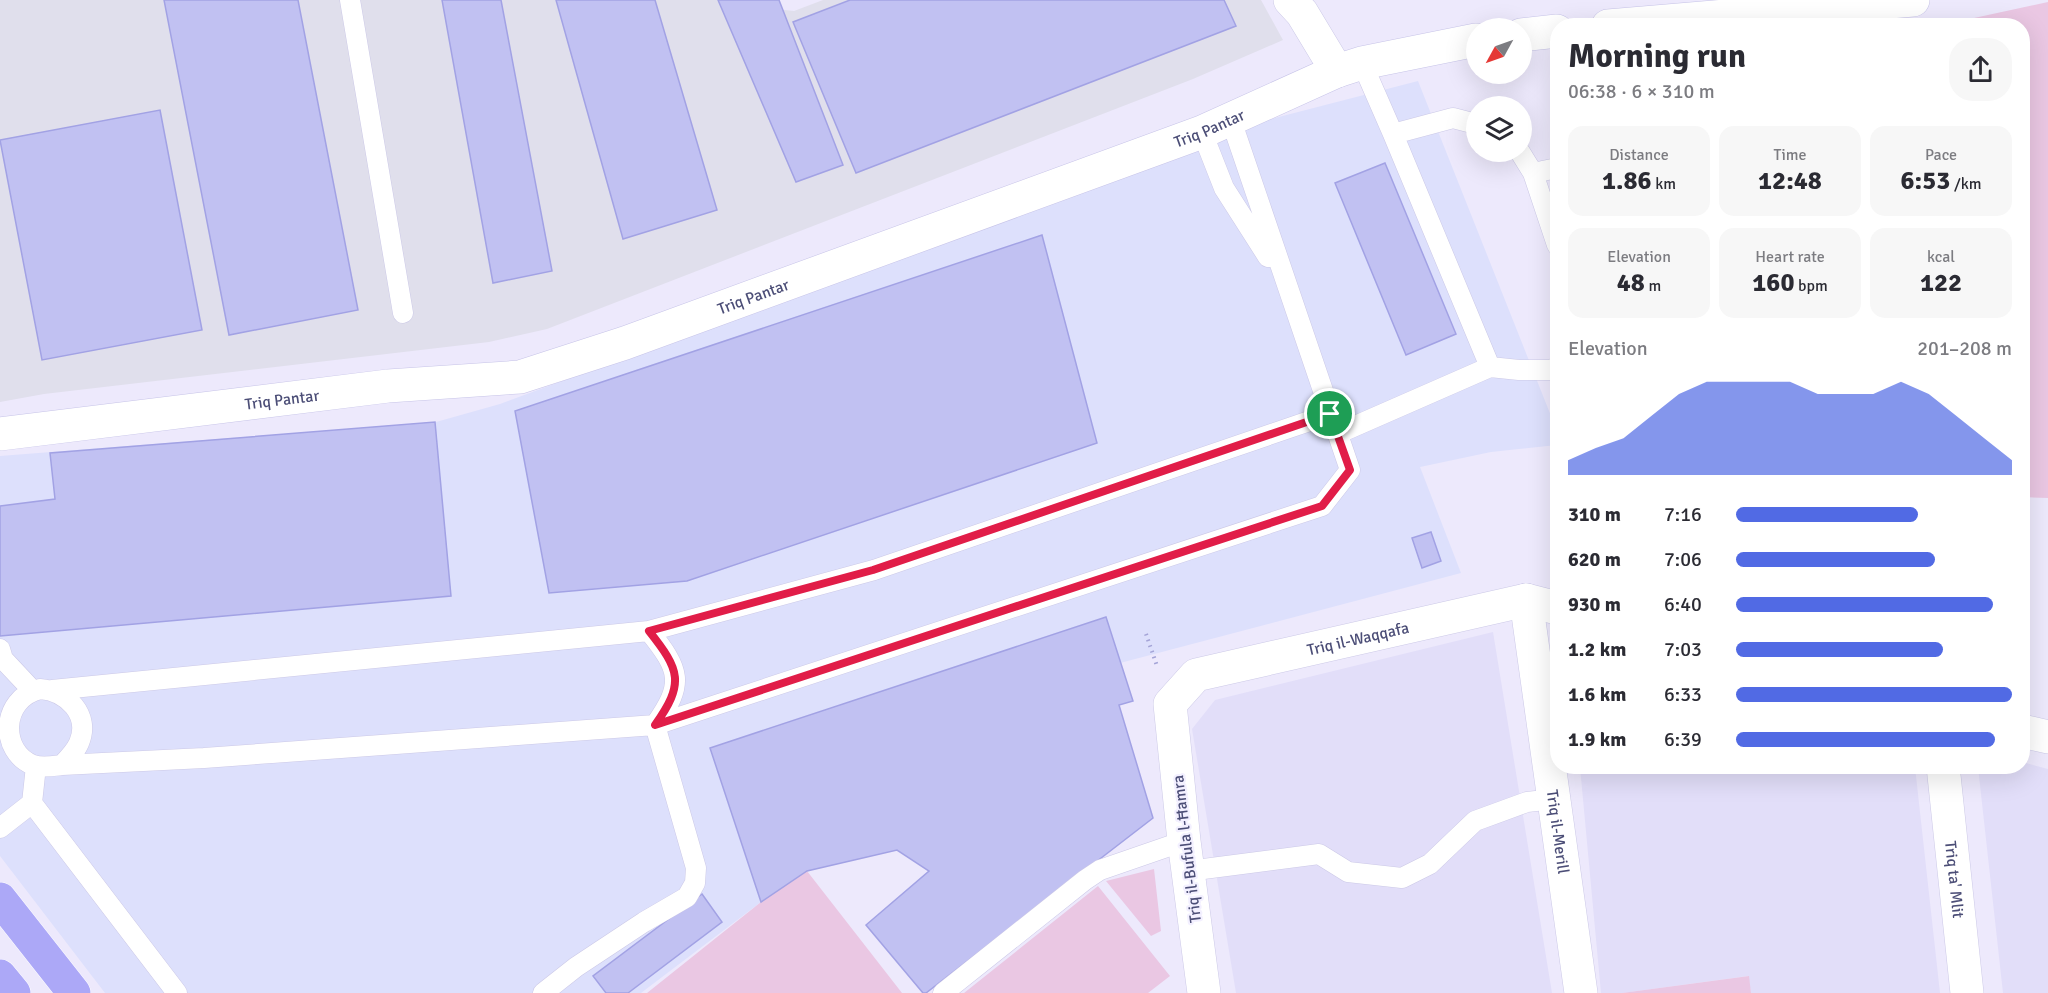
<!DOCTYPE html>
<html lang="en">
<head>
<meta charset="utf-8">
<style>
	body { margin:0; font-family:Signika,sans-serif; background:#f7f7f7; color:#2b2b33; height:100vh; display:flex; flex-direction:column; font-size:22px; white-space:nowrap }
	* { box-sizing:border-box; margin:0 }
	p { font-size:20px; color:#7c7c81 }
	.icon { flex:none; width:33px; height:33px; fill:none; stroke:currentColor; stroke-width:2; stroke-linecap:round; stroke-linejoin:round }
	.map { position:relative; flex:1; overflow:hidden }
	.side { position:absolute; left:1550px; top:18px; width:480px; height:756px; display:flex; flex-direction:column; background:#fff; border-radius:24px; box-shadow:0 6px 24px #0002 }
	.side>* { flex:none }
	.needle { width:39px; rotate:230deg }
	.tools { position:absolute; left:1466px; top:18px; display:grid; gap:12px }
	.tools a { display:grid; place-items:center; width:66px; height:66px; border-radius:50%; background:#fff; box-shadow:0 6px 24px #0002; font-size:30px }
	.pin { position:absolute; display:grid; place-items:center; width:51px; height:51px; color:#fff; margin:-26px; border:3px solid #fff; border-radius:50%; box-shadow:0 2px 6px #0007 }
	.round { display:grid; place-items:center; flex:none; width:63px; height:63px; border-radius:24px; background:#f7f7f7 }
	.headline { display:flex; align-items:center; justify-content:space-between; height:102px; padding:0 18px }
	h1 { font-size:33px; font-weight:800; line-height:45px }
	.metrics { display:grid; grid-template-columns:repeat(3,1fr); gap:9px; height:102px; padding:6px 18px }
	.metrics div { display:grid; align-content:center; border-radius:15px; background:#f7f7f7; text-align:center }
	.metrics b { font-size:26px; font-weight:800 }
	.metrics small { font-size:16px; font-weight:400 }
	.metrics p { font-size:16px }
	.chart { height:168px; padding:12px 18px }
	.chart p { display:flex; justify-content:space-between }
	.chart svg { width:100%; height:108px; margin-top:6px; fill:#516ae4; opacity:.7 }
	ul { padding:0 18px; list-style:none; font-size:20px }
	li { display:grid; grid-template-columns:96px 72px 1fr; align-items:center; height:45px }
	li i { height:15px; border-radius:8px; background:#516ae4 }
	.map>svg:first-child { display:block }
	.residential { fill:#e2def9 }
	.commercial { fill:#dde0fc }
	.industrial { fill:#e0dfec }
	.green { fill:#eac7e3 }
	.building { fill:#c1c1f2; stroke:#a2a2e4; stroke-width:1.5 }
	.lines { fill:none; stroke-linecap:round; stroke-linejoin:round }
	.service-casing { stroke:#ccc9e7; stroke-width:21 }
	.minor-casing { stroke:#ccc9e7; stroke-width:34 }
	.secondary-casing { stroke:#c7c4e8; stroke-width:34 }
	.trunk-casing { stroke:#fff; stroke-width:34 }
	.path { stroke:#a4a4d7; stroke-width:4; stroke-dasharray:1.5 4.5; stroke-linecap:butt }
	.service { stroke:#fff; stroke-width:20 }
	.minor { stroke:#fff; stroke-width:33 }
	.secondary { stroke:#fff; stroke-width:33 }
	.trunk { stroke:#aca8f7; stroke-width:33 }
	.route-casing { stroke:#fff; stroke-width:12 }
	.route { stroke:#e11d48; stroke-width:8 }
	.labels { text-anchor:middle; stroke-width:4.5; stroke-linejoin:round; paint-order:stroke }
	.street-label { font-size:16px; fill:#4c4e77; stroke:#f3f0ff }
</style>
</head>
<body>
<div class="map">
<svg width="2048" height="993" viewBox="0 0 2048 993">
	<rect width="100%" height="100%" fill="#ede9fc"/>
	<path class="residential" d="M1493,632L1552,993H1236L1192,729L1215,700Z
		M2022,762L2048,769V993H2003L1978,767L2022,766Z
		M1580,767H1915L1940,993H1751L1748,976L1622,993H1601Z"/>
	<path class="commercial" d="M1418,81L1557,431V445L1491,452L1420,467L1461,573L1120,663L1106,617L710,748L761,902L641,993H105L0,856V456L436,422L500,404L1271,119Z"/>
	<path class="industrial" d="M0,0H770L775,9L794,11L823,0H1261L1283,40L1193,79L547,329L489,342L44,394L0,402Z"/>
	<path class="green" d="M2048,2V498L2022,497V26H1951V23Z
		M1154,869L1161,931L1151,936L1106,881Z
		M807,871L902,993H647L761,902Z
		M1098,886L1170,976L1148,993H964Z
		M1749,976L1751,993H1622Z"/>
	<path class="building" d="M164,0H298L358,310L229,335Z
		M442,0H501L552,271L493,283Z
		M556,0H655L717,210L623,239Z
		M718,0H779L843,165L796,182Z
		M850,0H1224L1236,26L856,173L793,22Z
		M160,110L202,330L42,360L0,140Z
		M1385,163L1456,334L1406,355L1335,183Z
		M1042,235L1097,443L687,581L549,593L515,411Z
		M435,422L451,596L0,636V506L55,499L50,453Z
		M1431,532L1441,561L1422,568L1412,538Z
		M1106,617L1133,701L1119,705L1153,818L926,993H923L866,925L929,871L897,850L807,871L761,902L710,748Z
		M702,894L722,922L628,993H606L593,976Z"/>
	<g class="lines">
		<g class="service-casing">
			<path id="service" d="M350,0L403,313
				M1362,63L1393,134L1490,367
				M1202,132L1224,188L1268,257
				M1393,134L1453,118L1476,124
				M1520,152L1533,173L1557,245
				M1533,173L1557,168
				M1337,434L1490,367L1519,370H1551L1557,367
				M0,649L3,659L33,691
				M40,689C67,691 91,715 79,743C75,752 68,759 62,765C53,766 42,768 33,765C0,752 0,699 40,689Z
				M52,690L649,631L874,570L1330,414
				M62,765L204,758L655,725L1322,506L1350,470L1231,120
				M32,803L177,993
				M0,828L32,803L36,766
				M1188,871L1319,854L1348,872L1402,878L1430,864L1475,821L1527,802L1554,799
				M543,993L576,967L644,922L687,897L695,883L696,868L655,725C685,683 680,670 649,631
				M943,993L1085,880L1100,870L1184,841"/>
		</g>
		<g class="minor-casing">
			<g id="minor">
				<path d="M1290,0L1302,13L1337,71"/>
				<path id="s1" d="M1526,600L1581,993"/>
				<path d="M2022,731L2048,737"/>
				<path id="s2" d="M1943,766L1967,993"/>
				<path id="s3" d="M1204,993L1184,841L1170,704L1196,675L1526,600L1557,608"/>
			</g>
		</g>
		<g class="secondary-casing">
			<g id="secondary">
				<path d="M1608,26L1913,0"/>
				<path d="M1521,35L1557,31"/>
				<path id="s4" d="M0,434L388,386L520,377L625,343L1202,132L1337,71L1362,63L1476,40"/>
			</g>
		</g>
		<g class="trunk-casing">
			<path id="trunk" d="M0,899L74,993
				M0,976L14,993"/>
		</g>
		<path class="path" d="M1146,634L1157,666"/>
		<use href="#service" class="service"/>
		<use href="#minor" class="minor"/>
		<use href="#secondary" class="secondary"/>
		<use href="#trunk" class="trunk"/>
	</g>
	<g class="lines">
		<g class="route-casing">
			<path id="route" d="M1330,414L1350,470L1322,506L655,725C685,683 680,670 649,631L873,570Z"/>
		</g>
		<use href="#route" class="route"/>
	</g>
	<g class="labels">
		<g class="street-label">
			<text dy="6" stroke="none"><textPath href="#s4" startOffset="1256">Triq Pantar</textPath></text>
			<text dy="6" stroke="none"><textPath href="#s4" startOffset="770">Triq Pantar</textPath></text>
			<text dy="6" stroke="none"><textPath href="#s4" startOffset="284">Triq Pantar</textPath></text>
			<text dy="6" stroke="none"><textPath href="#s3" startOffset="496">Triq il-Waqqafa</textPath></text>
			<text dy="6" stroke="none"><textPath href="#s1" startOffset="234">Triq il-Merill</textPath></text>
			<text transform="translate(1186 849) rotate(-97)" y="6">Triq il-Bufula l-Ħamra</text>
			<text dy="6" stroke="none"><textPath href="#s2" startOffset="114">Triq ta' Mlit</textPath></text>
		</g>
	</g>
</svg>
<div class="tools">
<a><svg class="needle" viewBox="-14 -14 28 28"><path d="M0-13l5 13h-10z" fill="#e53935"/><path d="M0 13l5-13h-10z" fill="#7c7c81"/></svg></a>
<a><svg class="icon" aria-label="layers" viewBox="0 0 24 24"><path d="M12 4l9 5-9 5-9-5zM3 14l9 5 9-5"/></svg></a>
</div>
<div class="pin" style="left:1330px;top:414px;background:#1e9e55"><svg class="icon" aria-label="arrive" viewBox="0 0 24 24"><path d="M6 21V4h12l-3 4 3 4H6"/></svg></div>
<section class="side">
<div class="headline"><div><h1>Morning run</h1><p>06:38 · 6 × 310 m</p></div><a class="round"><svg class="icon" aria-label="share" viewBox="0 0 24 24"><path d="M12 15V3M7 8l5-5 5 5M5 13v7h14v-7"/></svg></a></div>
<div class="metrics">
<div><p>Distance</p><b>1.86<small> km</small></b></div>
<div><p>Time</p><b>12:48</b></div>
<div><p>Pace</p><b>6:53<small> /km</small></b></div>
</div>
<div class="metrics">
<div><p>Elevation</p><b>48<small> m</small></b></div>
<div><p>Heart rate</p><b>160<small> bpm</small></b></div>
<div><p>kcal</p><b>122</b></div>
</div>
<div class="chart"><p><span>Elevation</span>201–208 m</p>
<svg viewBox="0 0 160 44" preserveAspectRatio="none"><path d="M0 44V38L10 33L20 29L30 20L40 11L50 6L60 6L70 6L80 6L90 11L100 11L110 11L120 6L130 11L140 20L150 29L160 38V44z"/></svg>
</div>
<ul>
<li><b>310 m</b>7:16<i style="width:66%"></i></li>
<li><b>620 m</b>7:06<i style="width:72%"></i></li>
<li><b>930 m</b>6:40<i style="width:93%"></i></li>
<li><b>1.2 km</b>7:03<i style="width:75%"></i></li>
<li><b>1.6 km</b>6:33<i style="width:100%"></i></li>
<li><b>1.9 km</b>6:39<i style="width:94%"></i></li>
</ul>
</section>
</div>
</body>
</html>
